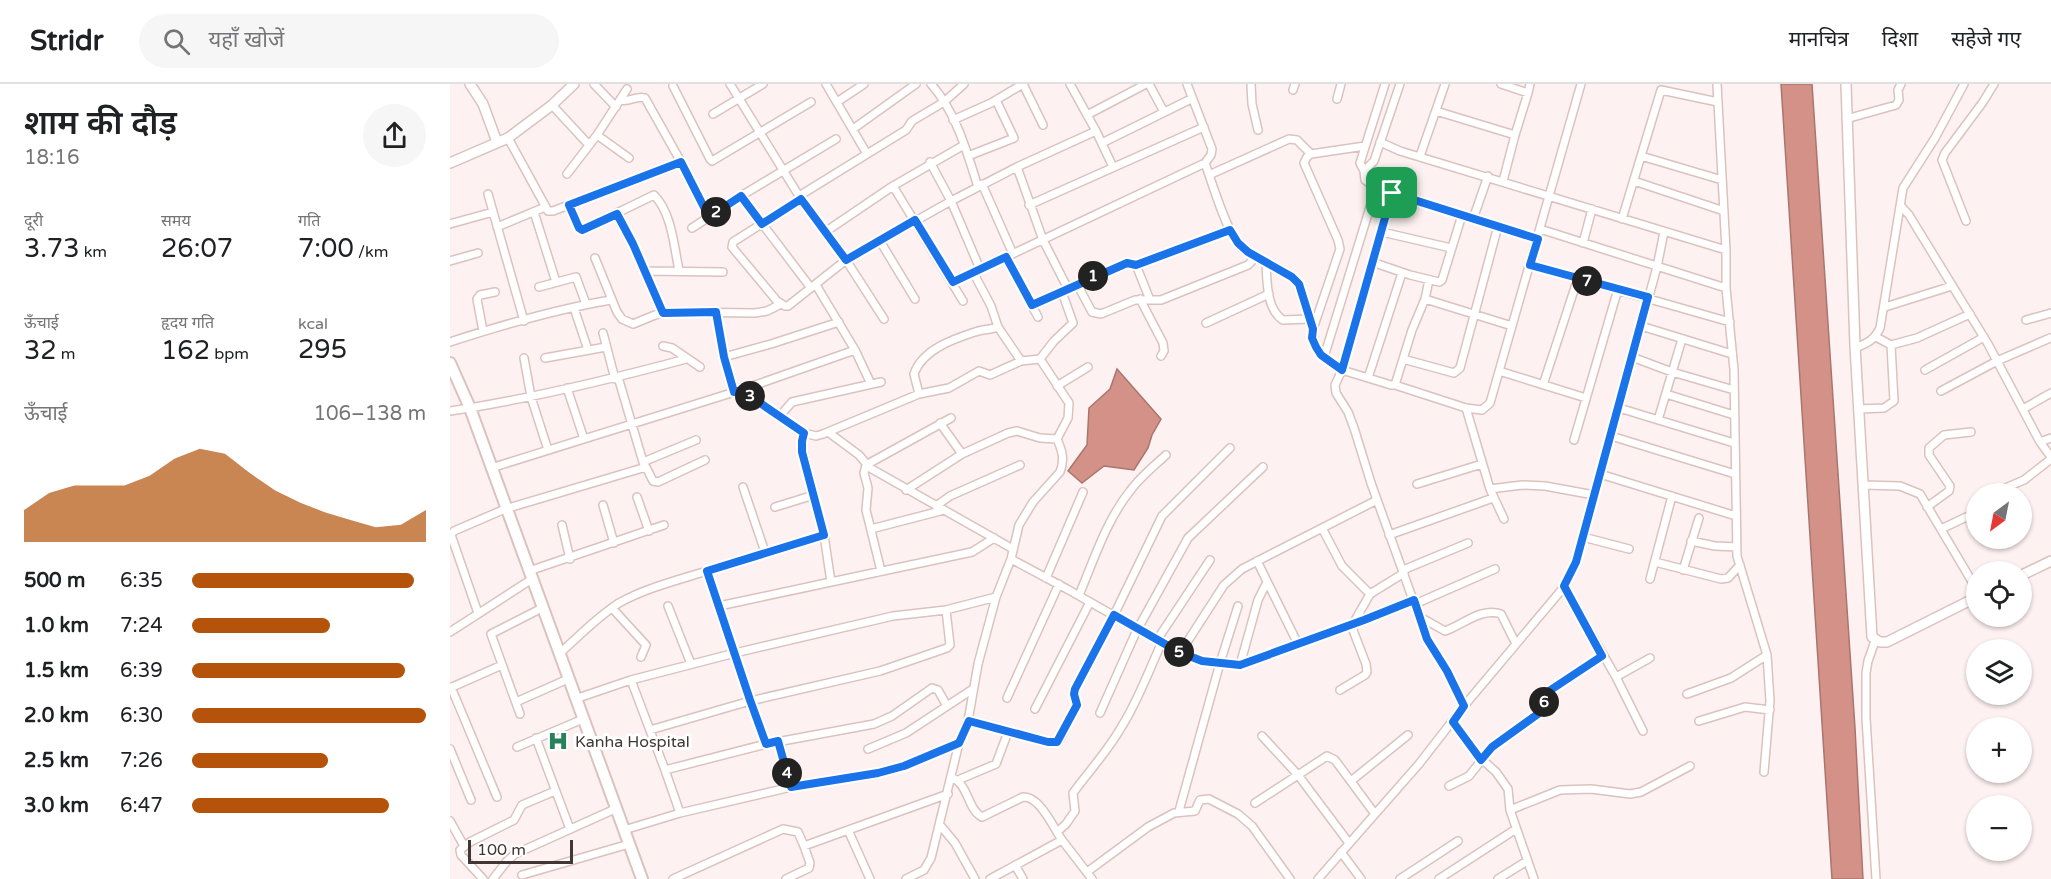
<!DOCTYPE html>
<html lang="hi">
<head>
<meta charset="utf-8">
<style>
	body { margin:0; font-family:"Varela Round","Noto Sans Devanagari",sans-serif; background:#f6f6f6; color:#202124; height:100vh; display:flex; flex-direction:column; font-size:22px; white-space:nowrap }
	* { box-sizing:border-box; margin:0 }
	p { font-size:20px; color:#757577 }
	.icon { flex:none; width:33px; height:33px; fill:none; stroke:currentColor; stroke-width:2; stroke-linecap:round; stroke-linejoin:round }
	.map { position:relative; flex:1; overflow:hidden }
	.drawer { display:flex; flex-direction:column; background:#fff; width:450px }
	.drawer>* { flex:none }
	.needle { width:39px; rotate:212deg }
	.buttons { position:absolute; left:1516px; top:399px; display:grid; gap:12px }
	.buttons a { display:grid; place-items:center; width:66px; height:66px; border-radius:50%; background:#fff; box-shadow:0 2px 4px #0004; font-size:30px }
	.scale { position:absolute; left:18px; bottom:15px; width:105px; box-sizing:border-box; padding-left:6px; border:3px solid #413736; border-top:0; font-size:16px; line-height:21px; white-space:nowrap; color:#413736; -webkit-text-stroke:4px #fff; paint-order:stroke }
	.pin { position:absolute; display:grid; place-items:center; width:51px; height:51px; color:#fff; margin:-26px; border-radius:12px; box-shadow:0 3px 9px #0006 }
	.km { position:absolute; width:30px; height:30px; margin:-15px; border-radius:50%; background:#222; color:#fff; font-size:16px; line-height:30px; text-align:center }
	.round { display:grid; place-items:center; flex:none; width:63px; height:63px; border-radius:32px; background:#f6f6f6 }
	.overview { display:flex; align-items:center; justify-content:space-between; height:102px; padding:0 24px }
	h1 { font-size:33px; font-weight:600; line-height:45px }
	.figures { display:grid; grid-template-columns:repeat(3,1fr); gap:9px; height:102px; padding:6px 24px }
	.figures div { display:grid; align-content:center }
	.figures b { font-size:26px; font-weight:600 }
	.figures small { font-size:16px; font-weight:400 }
	.figures p { font-size:16px }
	.chart { height:168px; padding:12px 24px }
	.chart p { display:flex; justify-content:space-between }
	.chart svg { width:100%; height:108px; margin-top:6px; fill:#b45309; opacity:.7 }
	ul { padding:0 24px; list-style:none; font-size:20px }
	li { display:grid; grid-template-columns:96px 72px 1fr; align-items:center; height:45px }
	li i { height:15px; border-radius:8px; background:#b45309 }
	header { display:flex; align-items:center; gap:36px; box-sizing:border-box; height:84px; padding:0 30px; background:#fff; border-bottom:2px solid #e0e0e0 }
	header strong { font-size:28px }
	nav { display:flex; gap:33px; margin-inline-start:auto; font-size:21px }
	.search { width:420px; height:54px; background:#f6f6f6; display:flex; align-items:center; gap:15px; box-sizing:border-box; padding:0 21px; border-radius:33px; color:#757577; font-size:22px }
	main { display:flex; flex:1; min-height:0 }
	.map>svg:first-child { display:block }
	.water { fill:#d49187; stroke:#a8766f; stroke-width:1.5 }
	.lines { fill:none; stroke-linecap:round; stroke-linejoin:round }
	.minor-casing { stroke:#dbc2be; stroke-width:10 }
	.tertiary-casing { stroke:#dbc2be; stroke-width:12 }
	.secondary-casing { stroke:#dbc2be; stroke-width:14 }
	.minor { stroke:#fff; stroke-width:7 }
	.tertiary { stroke:#fff; stroke-width:9 }
	.secondary { stroke:#fff; stroke-width:10 }
	.route-casing { stroke:#fff; stroke-width:12 }
	.route { stroke:#1a73e8; stroke-width:8 }
	.labels { text-anchor:middle; stroke-width:6; stroke-linejoin:round; paint-order:stroke }
	.poi-label { font-size:16px; fill:#413736; stroke:#fff; text-anchor:start }
</style>
</head>
<body>
<header>
<strong>Stridr</strong>
<div class="search"><svg class="icon" aria-label="search" viewBox="0 0 24 24"><circle cx="10" cy="10" r="6"/><path d="M15 15l6 6"/></svg>यहाँ खोजें</div>
<nav><a>मानचित्र</a><a>दिशा</a><a>सहेजे गए</a></nav>
</header>
<main>
<section class="drawer">
<div class="overview"><div><h1>शाम की दौड़</h1><p>18:16</p></div><a class="round"><svg class="icon" aria-label="share" viewBox="0 0 24 24"><path d="M12 15V3M7 8l5-5 5 5M5 13v7h14v-7"/></svg></a></div>
<div class="figures">
<div><p>दूरी</p><b>3.73<small> km</small></b></div>
<div><p>समय</p><b>26:07</b></div>
<div><p>गति</p><b>7:00<small> /km</small></b></div>
</div>
<div class="figures">
<div><p>ऊँचाई</p><b>32<small> m</small></b></div>
<div><p>हृदय गति</p><b>162<small> bpm</small></b></div>
<div><p>kcal</p><b>295</b></div>
</div>
<div class="chart"><p><span>ऊँचाई</span>106–138 m</p>
<svg viewBox="0 0 160 44" preserveAspectRatio="none"><path d="M0 44V31L10 24L20 21L30 21L40 21L50 17L60 10L70 6L80 8L90 16L100 23L110 28L120 32L130 35L140 38L150 37L160 31V44z"/></svg>
</div>
<ul>
<li><b>500 m</b>6:35<i style="width:95%"></i></li>
<li><b>1.0 km</b>7:24<i style="width:59%"></i></li>
<li><b>1.5 km</b>6:39<i style="width:91%"></i></li>
<li><b>2.0 km</b>6:30<i style="width:100%"></i></li>
<li><b>2.5 km</b>7:26<i style="width:58%"></i></li>
<li><b>3.0 km</b>6:47<i style="width:84%"></i></li>
</ul>
</section>
<div class="map">
<svg width="1601" height="795" viewBox="0 0 1601 795">
	<rect width="100%" height="100%" fill="#fdf2f1"/>
	<path class="water" d="M1331,0H1362L1405,644L1413,795H1382Z
		M667,285L711,335L702,351L698,364L684,386L654,382L632,399L618,387L637,361L639,324L660,305Z"/>
	<g class="lines">
		<g class="minor-casing">
			<path id="minor" d="M144,0L166,23
				M280,0L349,112L396,176L501,117L567,83L646,47
				M376,0L417,70
				M481,0C506,28 517,68 528,103
				M573,0L593,41
				M620,0L646,47L663,83
				M699,0L714,28
				M737,0L762,65L761,71L755,79
				M801,0L802,20L808,46
				M935,0L910,79L914,87L915,96L921,100L942,109L1088,155
				M1267,0L1276,166V204L1284,286L1287,472L1317,571L1320,617L1314,688
				M223,2L260,75L262,77L361,18
				M843,6L845,0
				M1078,9L1080,0
				M887,15L891,0
				M387,18L414,0
				M102,21L139,61
				M986,27L1065,51L1078,9L1051,0
				M263,30L313,0
				M637,31L696,0
				M1396,35L1446,21L1449,16L1448,6L1451,0
				M503,36L541,19L573,0
				M403,45L466,0
				M147,51L179,74
				M58,54L98,127H103L231,78L195,14C186,11 179,19 170,16
				M930,58L950,67L1276,166
				M652,59L741,15
				M915,62L861,70L857,73L854,79L888,156L890,165L863,245C862,266 876,274 892,286L885,301L886,309L898,328L904,344L921,399L977,555L997,587L1014,622
				M518,72L564,54L546,16
				M970,72L995,0
				M1191,72L1272,96
				M231,78L259,133
				M480,78L501,117L530,185
				M567,83L593,156L618,205
				M914,87L924,77L950,0
				M117,90L147,51L177,5
				M759,91L839,55L847,56L861,70
				M1053,97L1065,51
				M1184,97L1274,127
				M532,100L563,170
				M443,102L513,217
				M942,109L892,286L941,301H945L962,246L975,215L1062,242
				M38,110L74,237
				M291,112L361,204
				M349,112L456,46L462,37L494,18L514,0
				M351,115L283,158L282,163L327,217L335,222H338L396,176L434,235
				M119,121L129,144L132,146L204,111C222,129 224,163 229,186
				M579,121L754,43
				M1451,122L1459,131L1538,260L1590,358L1601,373
				M84,128L106,198
				M167,130L183,160L212,229
				M1023,135L1038,92
				M1172,135L1211,6L1268,18
				M1516,137L1492,76L1495,69L1533,18L1544,0
				M0,140L43,128
				M47,143L95,123
				M242,144L291,112L386,55
				M1090,145L1276,204
				M375,148L443,102L514,61
				M932,148L1001,164
				M430,157L465,215
				M1133,159L1142,125
				M556,173L588,233
				M145,174L167,228L172,235L183,240L205,231L218,228L305,229L317,227L331,220
				M0,177L28,169
				M816,178C817,197 816,225 833,236L860,235
				M922,178L960,191L989,198L992,196L1012,131
				M686,181L700,216
				M1080,181L1280,238
				M195,187L273,188
				M523,188L541,222L548,243L571,277
				M503,198L755,79C762,99 776,145 788,160C804,178 832,180 846,198C854,207 859,233 863,245
				M627,200L642,228L651,230L685,216H711L798,181L806,173
				M366,201L405,266L421,300
				M89,203L126,193L136,220
				M690,215L713,259L714,267L711,272
				M975,215L979,196
				M582,221L677,179L686,181L780,146
				M1435,223L1502,202
				M124,224L138,266
				M266,228L274,273L284,308
				M1576,236L1601,229
				M756,239L819,210
				M1191,242L1282,270
				M33,247L27,215L30,211L45,208
				M153,249L165,295
				M1426,253L1441,261L1467,254L1520,230
				M0,258C52,241 107,225 161,216
				M213,262L222,264L250,283
				M1405,264C1418,259 1424,256 1430,244L1453,104L1485,54L1514,0
				M274,273L321,260L389,238
				M874,273L921,120
				M1182,273L1222,288L1284,306
				M74,274L81,313L98,366
				M95,274L156,263
				M953,275L1004,289L1010,284L1048,142
				M1475,286L1534,253
				M1049,287L1136,314
				M168,293L193,378
				M918,294L952,189
				M945,301L1016,324
				M1093,301L1128,194
				M607,302L638,283
				M117,304L134,355
				M291,306L354,349L366,352L373,350L469,310L499,304L529,287L540,291L571,277L590,275L604,257L623,239L612,208
				M1491,307L1547,277L1600,254
				M469,310L464,290C472,266 503,255 525,248C533,245 540,246 548,243
				M1216,310L1284,331
				M1169,324L1284,359
				M1409,325L1434,324L1444,317L1441,261
				M1573,325L1601,309
				M0,327C80,315 158,296 236,275
				M329,333L342,318L431,298
				M1208,336L1232,255
				M490,339L512,370
				M378,348L409,371L420,384L563,465
				M354,349L352,357L353,368L374,451
				M1161,352L1285,390
				M1124,356L1168,205
				M1590,358L1601,354
				M194,381L193,378L246,356
				M41,384L291,306L405,266
				M1150,390L1286,432
				M967,400L1032,380
				M1413,401L1450,402L1470,410L1527,506
				M293,403L315,468
				M1040,405L1072,401L1095,402L1144,411
				M456,406L512,370L558,349L567,347L590,354L607,355
				M1549,410L1553,405L1574,396L1601,375
				M187,413L199,447
				M153,421L164,459
				M486,422L500,412L570,381
				M325,423L364,411
				M1477,423L1499,407L1500,402L1479,371V364L1494,351L1521,348
				M1054,435L1040,405L1016,324L1032,326L1040,319L1131,0
				M112,441L120,475
				M872,444L892,482L920,510
				M421,445L494,426
				M1491,445L1527,428
				M939,451L1043,414
				M1133,453L1179,465
				M1241,457L1265,462L1287,463
				M561,475L617,505L730,569L752,577L790,581L914,536L964,516
				M807,477L848,560
				M1205,478L1271,495L1278,494L1290,481
				M953,486L1018,459
				M1233,486L1249,434
				M79,487L214,441
				M431,487L416,426L418,404L414,389L416,381L501,334
				M596,494L633,408
				M1200,495L1222,412
				M381,498L522,468L544,454
				M1114,503L1166,593L1193,647
				M629,511C644,476 656,437 680,407C690,393 704,382 716,371
				M965,520L1045,485
				M218,522L241,580
				M269,522L257,487L374,451L381,498L269,522L300,617L316,660
				M162,524L196,561L191,573
				M28,529L1,451L4,447L55,425L196,383L203,397L208,398L255,376
				M970,533L995,547C1013,541 1031,523 1051,530L1066,560
				M903,540L920,510L954,489
				M0,548L82,495
				M707,556L760,476
				M1425,557L1418,577L1416,589V634L1426,795
				M730,569L774,501L792,485L927,416
				M109,570C128,553 147,533 169,519C196,504 228,496 257,487
				M790,581L808,516L817,498
				M1166,593L1200,574
				M181,596L215,686
				M1,603L47,713
				M0,604L52,581
				M890,606L915,591L917,588L916,580L901,541
				M1237,610L1281,594L1317,571
				M557,614L609,500
				M125,615L181,596L285,569L443,532L496,526L546,513
				M66,618L118,595
				M585,625L640,518
				M650,629L686,548L738,454L813,383
				M70,630L41,550L92,524
				M518,637L598,658H607L610,655L627,621L624,610L625,605L664,531L712,432L780,364
				M1249,637L1295,623L1320,626
				M1003,638L1025,669L1046,688L1058,705L1060,726L1084,795
				M200,646L300,617L430,587L497,564L500,561L496,526
				M812,652L848,691L899,759
				M86,654L120,745
				M328,657L341,703
				M67,663L133,635
				M0,665L21,716
				M418,665L456,649L523,605
				M501,693C519,700 517,725 532,733L573,713C590,712 603,743 612,756
				M508,696L546,680L558,648
				M901,697L958,651
				M999,702L1019,692L1042,663L1092,627L1095,613L1099,607L1152,572
				M805,719L877,672L885,676L925,730
				M1060,726L1110,706L1141,705L1180,710L1191,708L1240,682
				M729,727L770,579L788,522
				M230,729L215,686L316,660L424,640L442,632L482,604L488,606L497,622
				M0,737L14,762
				M490,741L505,759L525,795
				M174,746L230,729L341,703L428,689L454,682L509,659
				M398,746L420,795
				M607,748L616,740L625,727L623,709C639,687 658,667 672,642C688,617 699,586 712,558
				M891,768L911,795
				M565,781L573,795
				M637,788L698,743L724,729L745,727L750,716L759,715L788,730L802,742L840,795
				M72,791L179,760
				M33,795L11,771L10,766L20,758L64,736L72,721L105,707
				M43,795L57,777L65,770L165,725
				M223,795L333,745L348,748L354,762L498,710
				M336,795L359,784L360,779L354,762
				M456,795L474,786L481,774L509,659L518,637L528,580L546,513L561,475L569,441L583,418L610,388C615,376 612,366 607,355L618,334L619,319L590,275
				M540,795L612,756L642,795
				M868,795L969,680L1014,622L1114,503L1126,478L1207,183L1214,148
				M950,795L1008,757
				M989,795L1066,745
				M1048,795L1077,777"/>
		</g>
		<g class="tertiary-casing">
			<path id="tertiary" d="M20,0L33,20L47,58
				M1396,0L1405,262L1422,553L1430,558H1437L1527,513
				M0,79L58,54L102,21L124,0
				M1572,491L1601,477"/>
		</g>
		<g class="secondary-casing">
			<path id="secondary" d="M0,279L20,324L192,795"/>
		</g>
		<use href="#minor" class="minor"/>
		<use href="#tertiary" class="tertiary"/>
		<use href="#secondary" class="secondary"/>
	</g>
	<g class="lines">
		<g class="route-casing">
			<path id="route" d="M231,78L259,133L291,112L312,140L351,115L396,176L465,136L503,198L556,173L582,221L677,179L686,181L780,146L788,159L798,168L842,193L849,200L863,245L862,254L866,263L871,271L892,286L942,109L1088,155L1080,181L1198,213L1126,478L1114,502L1152,572L1099,607L1095,613L1092,627L1042,663L1031,676L1003,638L1014,622L997,587L977,555L964,516L914,536L790,581L752,577L729,568L664,531L625,605L624,610L627,621L607,658H598L519,637L509,659L454,682L428,689L341,703L328,657L316,660L300,616L257,487L374,451L352,368V357L354,349L291,306L284,308L274,273L266,228L213,229L183,160L167,130L132,146L129,144L119,121Z"/>
		</g>
		<use href="#route" class="route"/>
	</g>
	<defs>
		<g id="hospital-bare" transform="scale(1.62)"><path d="M-5-5h3v3.5h4V-5h3V5h-3V1.5h-4V5h-3Z" fill="#25825a" stroke="#fff" stroke-width="2.5" paint-order="stroke"/></g>
	</defs>
	<g fill-rule="evenodd">
		<use href="#hospital-bare" x="108" y="657"/>
	</g>
	<g class="labels">
		<g class="poi-label">
			<text x="125" y="663">Kanha Hospital</text>
		</g>
	</g>
</svg>
<div class="buttons">
<a><svg class="needle" viewBox="-14 -14 28 28"><path d="M0-13l5 13h-10z" fill="#e53935"/><path d="M0 13l5-13h-10z" fill="#757577"/></svg></a>
<a><svg class="icon" aria-label="locate" viewBox="0 0 24 24"><circle cx="12" cy="12" r="6"/><path d="M12 2v4M12 18v4M2 12h4M18 12h4"/></svg></a>
<a><svg class="icon" aria-label="layers" viewBox="0 0 24 24"><path d="M12 4l9 5-9 5-9-5zM3 14l9 5 9-5"/></svg></a>
<a>+</a>
<a>−</a>
</div>
<div class="scale">100 m</div>
<div class="pin" style="left:942px;top:109px;background:#1e9e55"><svg class="icon" aria-label="arrive" viewBox="0 0 24 24"><path d="M6 21V4h12l-3 4 3 4H6"/></svg></div>
<b class="km" style="left:643px;top:192px">1</b>
<b class="km" style="left:266px;top:128px">2</b>
<b class="km" style="left:300px;top:312px">3</b>
<b class="km" style="left:337px;top:689px">4</b>
<b class="km" style="left:729px;top:568px">5</b>
<b class="km" style="left:1094px;top:618px">6</b>
<b class="km" style="left:1137px;top:197px">7</b>
</div>
</main>
</body>
</html>
